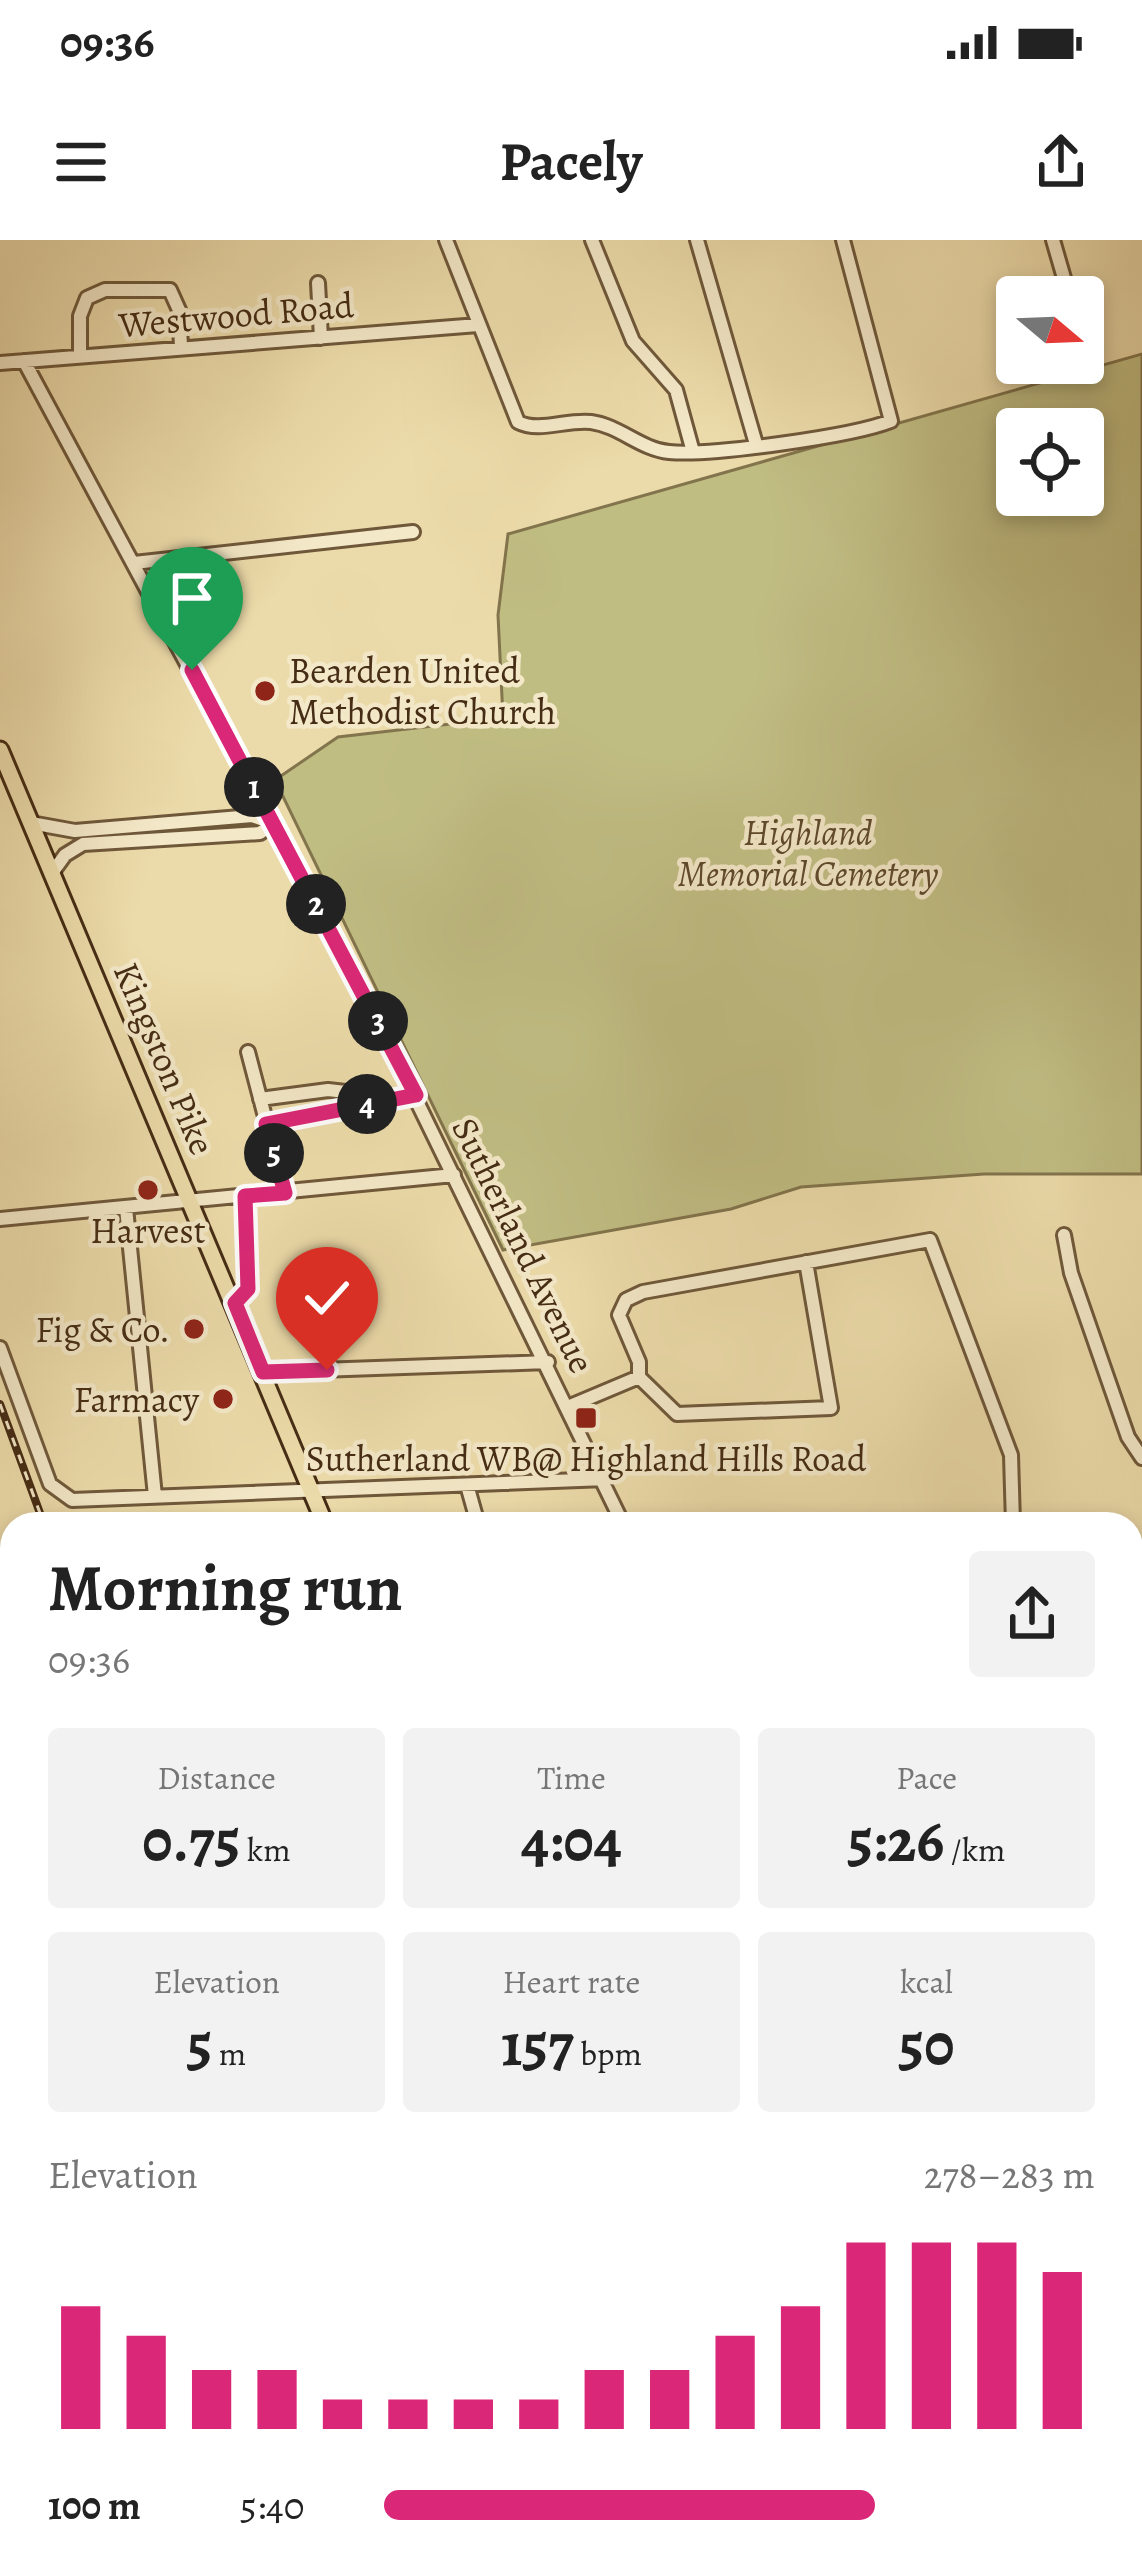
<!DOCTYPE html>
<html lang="en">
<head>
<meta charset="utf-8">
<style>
	body { margin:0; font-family:Alegreya,serif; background:#f2f2f2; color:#222; height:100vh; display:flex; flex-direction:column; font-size:45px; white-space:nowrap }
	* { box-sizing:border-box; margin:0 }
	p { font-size:39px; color:#767676 }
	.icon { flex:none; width:66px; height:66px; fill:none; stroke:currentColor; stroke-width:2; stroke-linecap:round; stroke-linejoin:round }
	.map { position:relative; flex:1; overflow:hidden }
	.sheet { position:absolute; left:0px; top:1272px; width:1143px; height:1062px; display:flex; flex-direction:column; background:#fff; border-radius:36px 36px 0 0; box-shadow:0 6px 18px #0003 }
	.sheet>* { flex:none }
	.needle { width:78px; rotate:109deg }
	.tools { position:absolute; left:996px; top:36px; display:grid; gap:24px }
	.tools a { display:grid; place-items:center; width:108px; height:108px; border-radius:12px; background:#fff; box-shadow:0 6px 18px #0003; font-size:60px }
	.pin { position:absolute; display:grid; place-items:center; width:102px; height:102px; color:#fff; margin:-123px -51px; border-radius:50% 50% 50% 0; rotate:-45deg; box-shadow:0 0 12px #0007 }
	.pin .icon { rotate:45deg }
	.km { position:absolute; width:60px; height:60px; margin:-30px; border-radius:50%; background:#222; color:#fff; font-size:33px; line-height:60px; text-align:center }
	.round { display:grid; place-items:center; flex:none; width:126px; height:126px; border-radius:12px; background:#f2f2f2 }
	.summary { display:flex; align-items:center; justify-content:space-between; height:204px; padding:0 48px }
	h1 { font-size:66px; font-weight:700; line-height:90px }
	.figures { display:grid; grid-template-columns:repeat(3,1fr); gap:18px; height:204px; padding:12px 48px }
	.figures div { display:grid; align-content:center; border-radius:12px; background:#f2f2f2; text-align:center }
	.figures b { font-size:60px; font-weight:700 }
	.figures small { font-size:33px; font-weight:400 }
	.figures p { font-size:33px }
	.chart { height:336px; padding:24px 48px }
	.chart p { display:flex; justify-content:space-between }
	.chart svg { width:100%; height:216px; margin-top:12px; stroke:#db2777; stroke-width:6 }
	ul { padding:0 48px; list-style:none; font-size:39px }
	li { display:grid; grid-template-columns:192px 144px 1fr; align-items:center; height:90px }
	li i { height:30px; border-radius:15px; background:#db2777 }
	.status { display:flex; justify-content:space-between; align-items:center; height:84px; padding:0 60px; background:#fff; direction:ltr }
	.status svg { height:33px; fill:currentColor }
	header { display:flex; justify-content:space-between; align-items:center; height:156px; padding:0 48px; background:#fff; font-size:54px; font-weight:700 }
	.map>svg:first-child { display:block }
	.green { fill:#c0bd83; stroke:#82744c; stroke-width:3; fill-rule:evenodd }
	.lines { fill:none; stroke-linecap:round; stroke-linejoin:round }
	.minor-casing { stroke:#6f583a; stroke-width:18 }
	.major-casing { stroke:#452c14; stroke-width:21 }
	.minor { stroke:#f3e8c8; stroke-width:12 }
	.major { stroke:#ecdbaa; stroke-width:15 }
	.rail-casing { stroke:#452c14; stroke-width:8 }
	.rail { stroke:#f3e8c8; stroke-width:3; stroke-dasharray:9; stroke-linecap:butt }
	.route-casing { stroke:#fff; stroke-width:24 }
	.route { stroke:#db2777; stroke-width:15 }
	.poi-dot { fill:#8f2418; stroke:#f3e8c8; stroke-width:4.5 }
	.labels { text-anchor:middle; stroke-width:9; stroke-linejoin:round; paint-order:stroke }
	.street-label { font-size:36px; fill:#452c14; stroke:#f3e8c8 }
	.poi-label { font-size:36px; fill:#452c14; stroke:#f3e8c8 }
	.park-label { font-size:36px; font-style:italic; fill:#5e492a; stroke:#f3e8c8 }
</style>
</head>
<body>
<div class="status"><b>09:36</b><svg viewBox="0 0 49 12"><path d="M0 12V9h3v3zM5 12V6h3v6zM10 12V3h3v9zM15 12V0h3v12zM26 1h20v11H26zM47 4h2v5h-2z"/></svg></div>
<header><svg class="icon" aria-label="menu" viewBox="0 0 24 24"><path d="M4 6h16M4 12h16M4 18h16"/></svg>Pacely<svg class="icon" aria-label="share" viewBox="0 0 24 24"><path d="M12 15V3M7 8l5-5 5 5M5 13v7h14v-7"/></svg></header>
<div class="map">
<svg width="1142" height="2334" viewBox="0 0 1142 2334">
	<rect width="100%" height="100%" fill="#ecdbaa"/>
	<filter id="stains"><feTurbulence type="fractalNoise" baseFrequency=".00167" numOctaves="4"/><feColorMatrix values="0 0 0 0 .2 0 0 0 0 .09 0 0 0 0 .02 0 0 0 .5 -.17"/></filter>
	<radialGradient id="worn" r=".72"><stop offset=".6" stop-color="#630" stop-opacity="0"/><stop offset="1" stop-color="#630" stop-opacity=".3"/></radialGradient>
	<path class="green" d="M1142,114V934H984L801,947L731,969L503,1010L275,540L338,497L503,478L498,375L508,294ZM1017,189H1083V255H1017Z
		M457,2322H914L918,2334H461Z"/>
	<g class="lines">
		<g class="minor-casing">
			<path id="minor" d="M446,0L518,182C539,193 567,179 591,182C620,186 640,209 669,212C711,216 853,196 891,181L843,0
				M592,0L633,101L676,150L693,212
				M697,0L756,204
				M1053,0L1066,45
				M318,43L321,98
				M80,117V76L87,58L105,50H170L179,70L181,106
				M24,121L366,757L623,1284
				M0,123L478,85
				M134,323L413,292
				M31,583L75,591L252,576L272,583
				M52,633L65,615L83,604L260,593L273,583
				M248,812L285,953
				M260,859L328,850L390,857
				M266,884L416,855
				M126,968L155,1256
				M0,979L454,935
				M1064,995L1071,1033L1128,1197L1142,1218
				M235,1063L248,1049L245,956
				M0,1108L50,1244L72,1260L606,1239
				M263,1132L548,1122
				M639,1137V1122L619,1075L626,1060L643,1052L930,1000L1011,1215L1013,1284
				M639,1137L677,1174L831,1168L806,1022
				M570,1166L639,1137
				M467,1245L478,1284
				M1131,1392H1142
				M0,1526H12
				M1131,1671L1142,1669
				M1131,1689L1142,1695
				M0,1712L12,1711
				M1131,1825L1142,1824
				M0,1860L12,1858
				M1131,1999H1142
				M0,2019L12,2047
				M1131,2073H1142
				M1131,2161L1142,2162
				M0,2263L12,2264
				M1131,2267L1142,2268
				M933,2322L936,2334"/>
		</g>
		<g class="major-casing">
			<path id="major" d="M0,510L325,1284
				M124,2322L125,2334"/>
		</g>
		<use href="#minor" class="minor"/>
		<use href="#major" class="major"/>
		<g class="rail-casing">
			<path id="rail" d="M0,1164L44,1284
				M430,2322L434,2334"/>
		</g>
		<use href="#rail" class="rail"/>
	</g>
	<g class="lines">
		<g class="route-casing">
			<path id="route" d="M192,430L416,855L266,884L285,953L245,956L248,1049L235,1063L263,1132L327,1130"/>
		</g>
		<use href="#route" class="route"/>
	</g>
	<g class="poi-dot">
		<circle cx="265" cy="451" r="12"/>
		<circle cx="148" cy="950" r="12"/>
		<circle cx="194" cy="1089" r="12"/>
		<circle cx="223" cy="1159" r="12"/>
		<rect x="574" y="1166" width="24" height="24" rx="6"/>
	</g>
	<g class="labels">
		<g class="street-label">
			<text transform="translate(236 74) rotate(-5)" y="13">Westwood Road</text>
			<text transform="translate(165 818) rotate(67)" y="13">Kingston Pike</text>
			<text transform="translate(524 1005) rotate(64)" y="13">Sutherland Avenue</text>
		</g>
		<g class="poi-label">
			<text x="289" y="443" text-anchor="start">Bearden United<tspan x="289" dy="41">Methodist Church</tspan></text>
			<text x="148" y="1003">Harvest</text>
			<text x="170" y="1102" text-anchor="end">Fig &amp; Co.</text>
			<text x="199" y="1172" text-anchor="end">Farmacy</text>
			<text x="586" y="1231">Sutherland WB@ Highland Hills Road</text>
		</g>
		<g class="park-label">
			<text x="808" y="605">Highland<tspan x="808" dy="41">Memorial Cemetery</tspan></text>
		</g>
	</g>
	<rect width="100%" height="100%" filter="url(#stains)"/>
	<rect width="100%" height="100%" fill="url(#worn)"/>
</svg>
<div class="tools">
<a><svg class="needle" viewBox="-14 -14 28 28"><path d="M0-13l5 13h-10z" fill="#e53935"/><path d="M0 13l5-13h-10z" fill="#767676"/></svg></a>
<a><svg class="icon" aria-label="locate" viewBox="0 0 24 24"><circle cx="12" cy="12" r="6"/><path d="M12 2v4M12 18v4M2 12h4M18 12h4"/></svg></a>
</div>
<div class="pin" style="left:192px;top:430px;background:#1e9e55"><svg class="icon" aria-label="arrive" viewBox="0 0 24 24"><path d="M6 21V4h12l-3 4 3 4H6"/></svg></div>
<div class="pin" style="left:327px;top:1130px;background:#d93025"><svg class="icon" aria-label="check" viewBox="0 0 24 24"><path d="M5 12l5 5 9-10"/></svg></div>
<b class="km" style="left:254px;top:547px">1</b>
<b class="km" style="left:316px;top:664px">2</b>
<b class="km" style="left:378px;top:781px">3</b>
<b class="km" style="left:367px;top:864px">4</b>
<b class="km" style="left:274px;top:913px">5</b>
<section class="sheet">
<div class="summary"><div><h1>Morning run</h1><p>09:36</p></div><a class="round"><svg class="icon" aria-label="share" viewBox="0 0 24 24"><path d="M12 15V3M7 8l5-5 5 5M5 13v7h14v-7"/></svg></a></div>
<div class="figures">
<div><p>Distance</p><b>0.75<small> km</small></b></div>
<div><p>Time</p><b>4:04</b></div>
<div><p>Pace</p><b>5:26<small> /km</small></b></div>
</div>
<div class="figures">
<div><p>Elevation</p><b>5<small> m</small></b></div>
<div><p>Heart rate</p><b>157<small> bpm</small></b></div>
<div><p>kcal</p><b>50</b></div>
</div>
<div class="chart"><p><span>Elevation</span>278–283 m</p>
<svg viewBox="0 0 160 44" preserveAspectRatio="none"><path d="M5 44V19M15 44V25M25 44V32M35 44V32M45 44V38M55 44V38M65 44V38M75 44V38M85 44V32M95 44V32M105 44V25M115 44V19M125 44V6M135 44V6M145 44V6M155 44V12"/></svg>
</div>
<ul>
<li><b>100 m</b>5:40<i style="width:69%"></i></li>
</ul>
</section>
</div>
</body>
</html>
